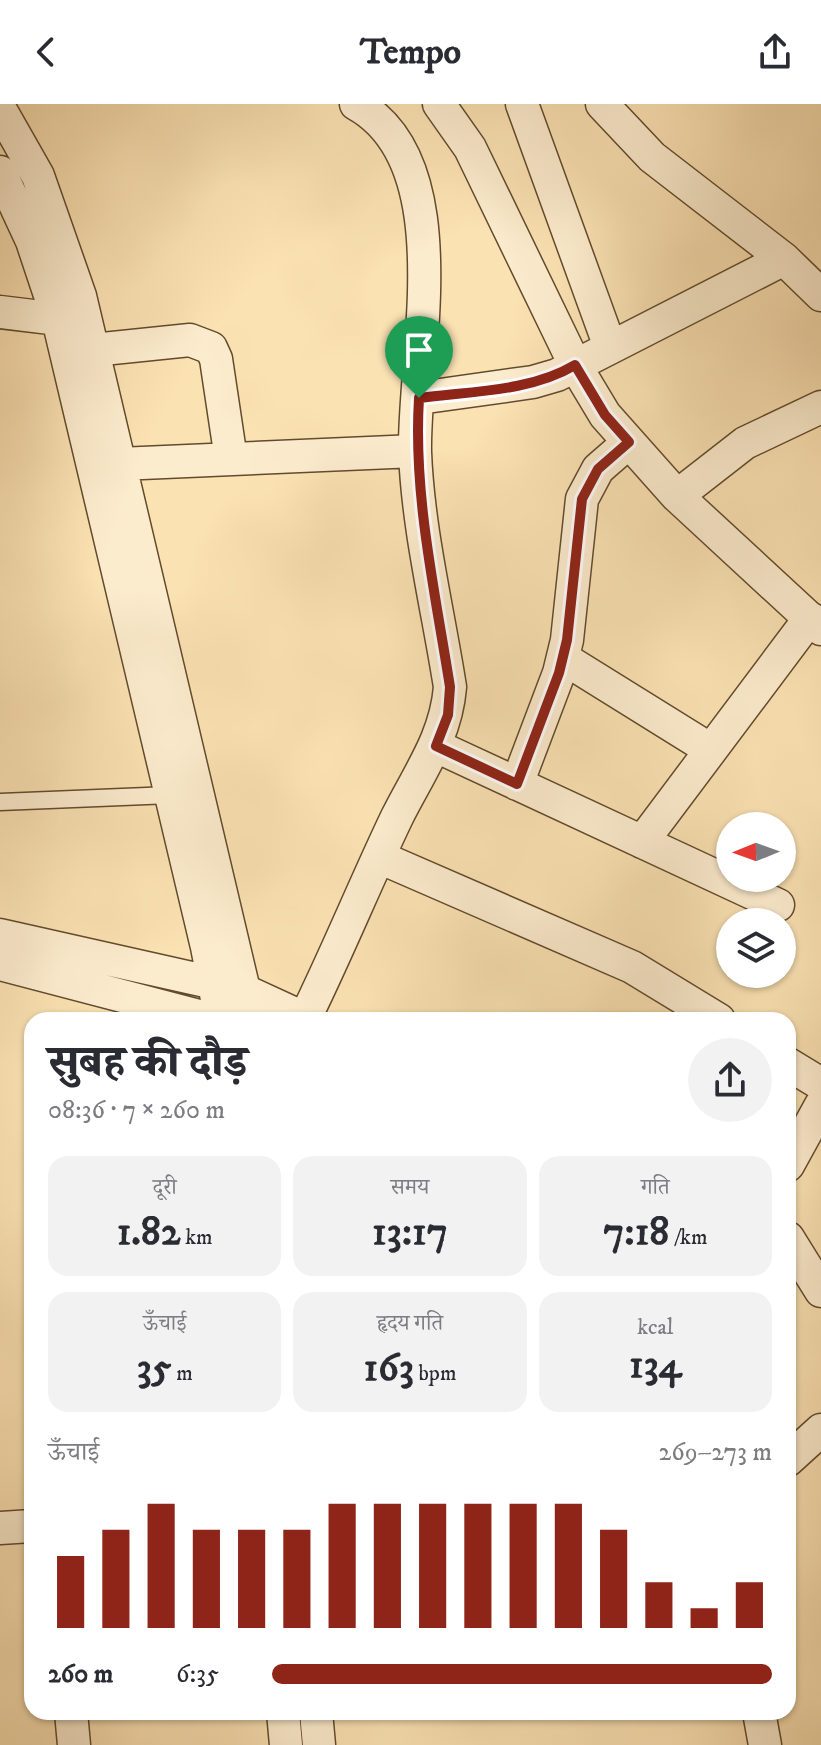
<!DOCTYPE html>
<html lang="hi">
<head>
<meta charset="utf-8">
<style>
	body { margin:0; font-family:"IM FELL DW Pica","Noto Serif Devanagari",serif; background:#f2f2f3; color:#2b2b33; height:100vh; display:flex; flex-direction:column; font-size:30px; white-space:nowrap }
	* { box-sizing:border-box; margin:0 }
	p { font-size:26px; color:#7c7c81 }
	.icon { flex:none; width:44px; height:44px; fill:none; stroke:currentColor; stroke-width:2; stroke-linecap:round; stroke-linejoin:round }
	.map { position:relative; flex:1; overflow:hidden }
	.drawer { position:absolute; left:24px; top:908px; width:772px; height:708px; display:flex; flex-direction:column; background:#fff; border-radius:24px; box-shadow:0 2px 6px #0004 }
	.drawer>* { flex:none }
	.needle { width:52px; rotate:269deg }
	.fabs { position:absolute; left:716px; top:708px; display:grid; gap:16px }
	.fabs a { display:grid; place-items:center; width:80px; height:80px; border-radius:50%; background:#fff; box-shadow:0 2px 6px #0004; font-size:40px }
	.pin { position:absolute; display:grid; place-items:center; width:68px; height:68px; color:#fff; margin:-82px -34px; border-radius:50% 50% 50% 0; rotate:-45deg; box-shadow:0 0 8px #0007 }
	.pin .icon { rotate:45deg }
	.round { display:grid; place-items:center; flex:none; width:84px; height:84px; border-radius:42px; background:#f2f2f3 }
	.head { display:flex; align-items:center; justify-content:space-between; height:136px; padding:0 24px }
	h1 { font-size:44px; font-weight:800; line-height:60px }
	.stats { display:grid; grid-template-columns:repeat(3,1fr); gap:12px; height:136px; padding:8px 24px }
	.stats div { display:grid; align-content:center; border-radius:20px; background:#f2f2f3; text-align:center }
	.stats b { font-size:40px; font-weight:800 }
	.stats small { font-size:22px; font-weight:400 }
	.stats p { font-size:22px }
	.chart { height:224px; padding:16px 24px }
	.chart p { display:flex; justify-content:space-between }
	.chart svg { width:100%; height:144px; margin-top:8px; stroke:#8f2418; stroke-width:6 }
	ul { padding:0 24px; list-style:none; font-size:26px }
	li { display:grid; grid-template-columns:128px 96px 1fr; align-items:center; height:60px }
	li i { height:20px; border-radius:10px; background:#8f2418 }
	header { display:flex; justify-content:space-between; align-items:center; height:104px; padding:0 24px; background:#fff; font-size:36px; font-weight:800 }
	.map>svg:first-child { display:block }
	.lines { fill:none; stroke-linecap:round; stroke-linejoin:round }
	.service-casing { stroke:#624b2d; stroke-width:19 }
	.minor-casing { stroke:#624b2d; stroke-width:35 }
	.service { stroke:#fcecce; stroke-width:16 }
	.minor { stroke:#fcecce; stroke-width:32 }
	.route-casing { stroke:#fff; stroke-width:16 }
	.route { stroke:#8f2418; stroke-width:10 }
</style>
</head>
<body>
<header><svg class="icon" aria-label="back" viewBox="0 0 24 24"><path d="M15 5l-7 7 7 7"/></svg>Tempo<svg class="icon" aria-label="share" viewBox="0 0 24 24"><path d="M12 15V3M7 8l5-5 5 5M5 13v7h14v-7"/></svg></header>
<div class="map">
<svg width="821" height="1641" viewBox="0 0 821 1641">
	<rect width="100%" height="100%" fill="#fbe2b3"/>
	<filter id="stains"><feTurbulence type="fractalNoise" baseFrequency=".0025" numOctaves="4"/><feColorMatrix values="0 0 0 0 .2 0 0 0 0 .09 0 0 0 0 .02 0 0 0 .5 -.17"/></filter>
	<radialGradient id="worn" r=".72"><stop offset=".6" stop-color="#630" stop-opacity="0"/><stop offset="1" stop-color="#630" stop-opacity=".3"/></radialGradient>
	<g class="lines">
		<g class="service-casing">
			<path id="service" d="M0,698L171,691"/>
		</g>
		<g class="minor-casing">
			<path id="minor" d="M439,0L470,44L575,261L605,311L677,392L821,525
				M522,0L610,243
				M602,0L652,53L784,155L821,191
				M0,5L38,72L80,192L251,916
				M0,68L32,137L58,215L207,843L221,916
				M0,208L58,215
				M93,246L190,236L211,244L216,255L231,355
				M419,294L533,278L557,271L784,155
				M119,360L415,347
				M677,392L745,339L821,303
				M563,554L711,646
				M436,642L778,801
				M517,680L559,569L567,536L582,395L598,365L629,338
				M642,738L810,514
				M379,753L632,863L719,916
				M0,831L214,879L247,888L308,916
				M0,860L214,916
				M304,916C337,849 365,780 397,713C419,669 446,633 450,583C438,506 418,426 415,348C413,251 461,58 356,0
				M788,960L821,980
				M788,1061L821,1001
				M788,1134L821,1187
				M788,1356L821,1326
				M0,1424L32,1422
				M71,1608L74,1641
				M283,1608L286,1641
				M316,1608L319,1641
				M759,1608L765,1641"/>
		</g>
		<use href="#service" class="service"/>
		<use href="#minor" class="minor"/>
	</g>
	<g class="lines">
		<g class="route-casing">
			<path id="route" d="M575,261L605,311L629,338L598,365L582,395L567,536L559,569L517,680L436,642L448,611L450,583C435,487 413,391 419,294C470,287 530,288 575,261Z"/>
		</g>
		<use href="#route" class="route"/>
	</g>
	<rect width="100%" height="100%" filter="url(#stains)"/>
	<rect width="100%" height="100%" fill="url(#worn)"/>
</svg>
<div class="fabs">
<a><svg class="needle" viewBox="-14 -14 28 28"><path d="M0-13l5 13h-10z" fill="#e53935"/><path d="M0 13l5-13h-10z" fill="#7c7c81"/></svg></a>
<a><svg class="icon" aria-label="layers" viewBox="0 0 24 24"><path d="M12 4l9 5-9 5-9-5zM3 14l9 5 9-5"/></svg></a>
</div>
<div class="pin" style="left:419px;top:294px;background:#1e9e55"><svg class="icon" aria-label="arrive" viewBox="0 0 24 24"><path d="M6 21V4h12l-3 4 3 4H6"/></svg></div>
<section class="drawer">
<div class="head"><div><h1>सुबह की दौड़</h1><p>08:36 · 7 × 260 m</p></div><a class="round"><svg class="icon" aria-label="share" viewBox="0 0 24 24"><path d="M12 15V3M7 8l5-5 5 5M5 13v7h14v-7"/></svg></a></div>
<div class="stats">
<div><p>दूरी</p><b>1.82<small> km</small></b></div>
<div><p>समय</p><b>13:17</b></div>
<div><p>गति</p><b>7:18<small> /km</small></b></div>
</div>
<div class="stats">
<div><p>ऊँचाई</p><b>35<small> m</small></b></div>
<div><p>हृदय गति</p><b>163<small> bpm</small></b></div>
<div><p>kcal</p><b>134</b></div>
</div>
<div class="chart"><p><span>ऊँचाई</span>269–273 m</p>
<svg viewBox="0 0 160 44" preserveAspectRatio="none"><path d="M5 44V22M15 44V14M25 44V6M35 44V14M45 44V14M55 44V14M65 44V6M75 44V6M85 44V6M95 44V6M105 44V6M115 44V6M125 44V14M135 44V30M145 44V38M155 44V30"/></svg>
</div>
<ul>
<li><b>260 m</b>6:35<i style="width:100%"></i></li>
</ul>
</section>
</div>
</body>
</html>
